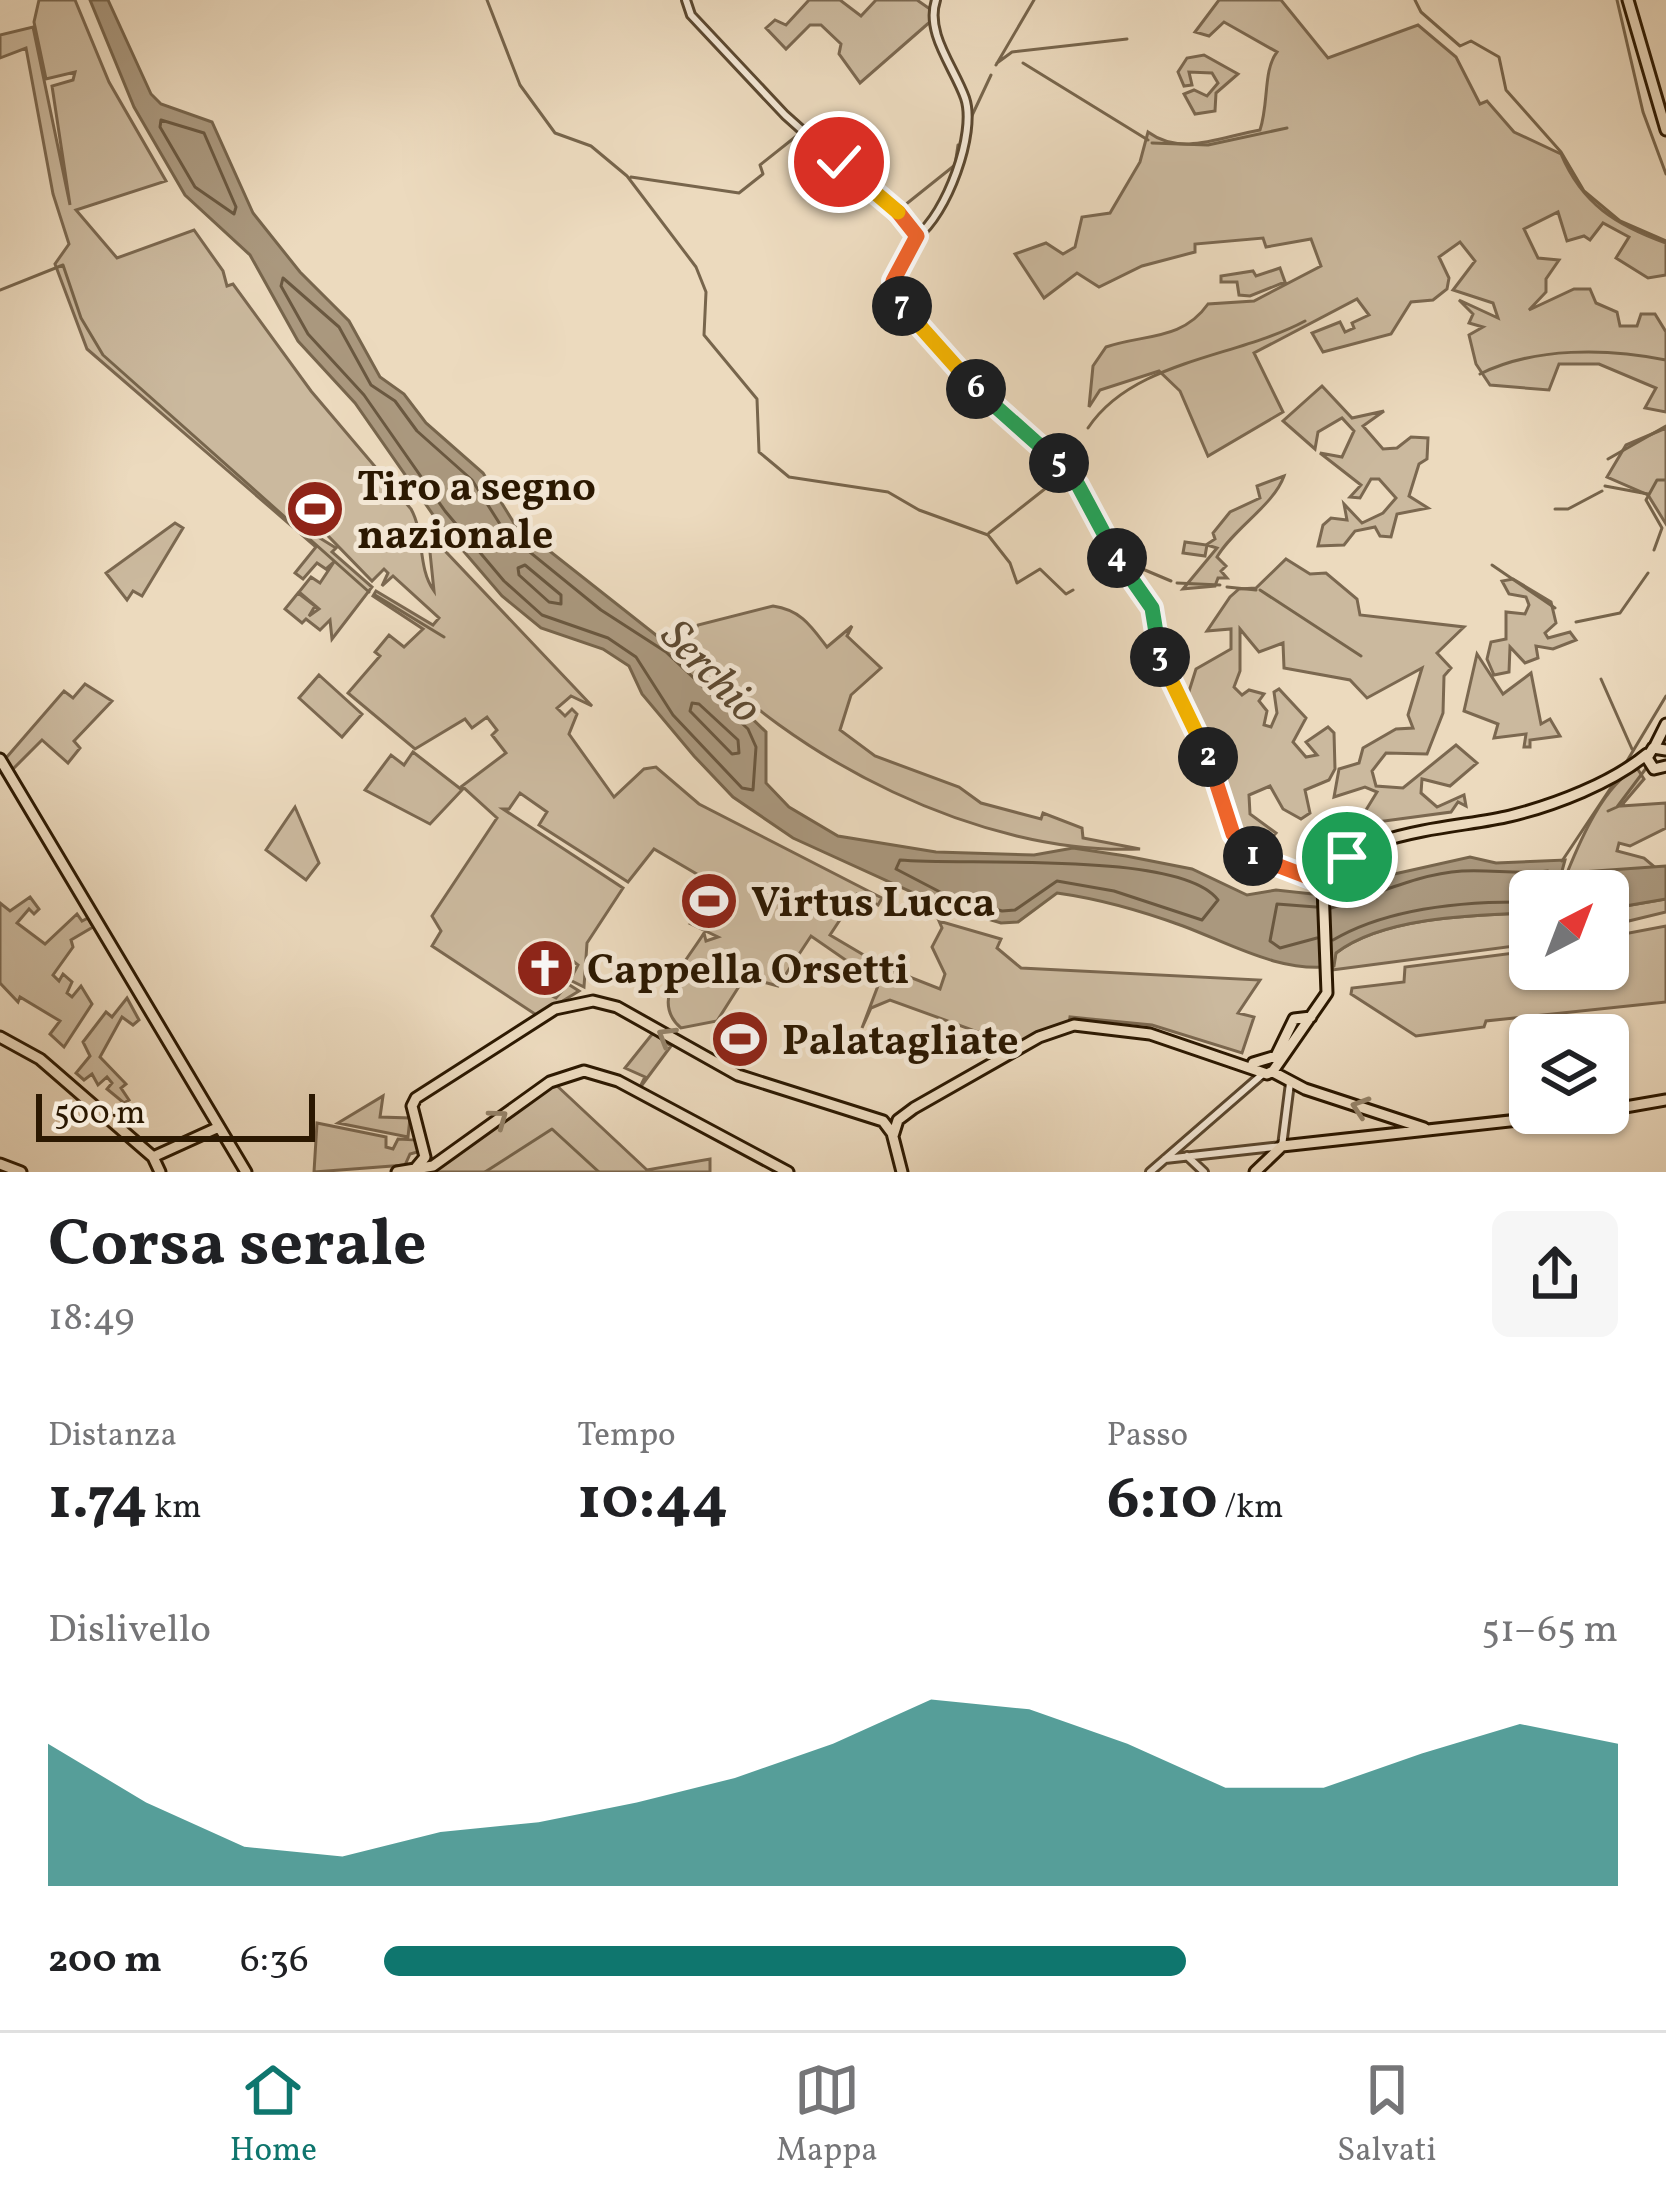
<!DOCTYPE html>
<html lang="it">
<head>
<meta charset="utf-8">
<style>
	body { margin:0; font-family:Vollkorn,serif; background:#f6f6f6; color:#202124; height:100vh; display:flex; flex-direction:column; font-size:45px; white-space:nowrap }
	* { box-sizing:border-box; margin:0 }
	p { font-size:39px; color:#757577 }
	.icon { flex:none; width:66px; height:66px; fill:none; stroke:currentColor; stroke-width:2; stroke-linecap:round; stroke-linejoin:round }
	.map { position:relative; height:1172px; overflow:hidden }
	.sheet { display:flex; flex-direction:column; background:#fff; flex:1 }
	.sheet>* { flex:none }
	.needle { width:78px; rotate:42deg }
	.tools { position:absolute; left:1509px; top:870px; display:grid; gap:24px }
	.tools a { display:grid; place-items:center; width:120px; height:120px; border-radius:18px; background:#fff; box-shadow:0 3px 9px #0004; font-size:60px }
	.scale { position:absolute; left:36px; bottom:30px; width:279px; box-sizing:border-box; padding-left:12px; border:6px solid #2b1801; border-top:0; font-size:33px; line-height:42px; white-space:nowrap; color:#2b1801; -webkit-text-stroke:9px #f3e7d5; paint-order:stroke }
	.pin { position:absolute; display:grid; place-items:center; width:102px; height:102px; color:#fff; margin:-51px; border:6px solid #fff; border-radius:50%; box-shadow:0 3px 12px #0007 }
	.km { position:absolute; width:60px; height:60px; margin:-30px; border-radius:50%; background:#222; color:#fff; font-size:33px; line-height:60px; text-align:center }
	.round { display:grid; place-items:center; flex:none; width:126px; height:126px; border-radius:18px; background:#f6f6f6 }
	.overview { display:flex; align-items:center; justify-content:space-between; height:204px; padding:0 48px }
	h1 { font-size:66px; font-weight:700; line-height:90px }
	.metrics { display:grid; grid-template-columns:repeat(3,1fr); gap:18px; height:204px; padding:12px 48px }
	.metrics div { display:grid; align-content:center }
	.metrics b { font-size:60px; font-weight:700 }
	.metrics small { font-size:33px; font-weight:400 }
	.metrics p { font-size:33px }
	.chart { height:336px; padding:24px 48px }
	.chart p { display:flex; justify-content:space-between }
	.chart svg { width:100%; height:216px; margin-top:12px; fill:#0f766e; opacity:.7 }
	ul { padding:0 48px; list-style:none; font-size:39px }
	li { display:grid; grid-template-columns:192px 144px 1fr; align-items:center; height:90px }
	li i { height:30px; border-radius:15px; background:#0f766e }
	.menu { display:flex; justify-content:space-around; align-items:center; height:168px; border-top:3px solid #e0e0e0; background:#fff; font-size:33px; color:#757577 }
	.menu a { display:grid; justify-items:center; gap:6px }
	.menu .current { color:#0f766e }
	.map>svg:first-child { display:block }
	.green { fill:#cbb99e; stroke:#7b6850; stroke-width:3 }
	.water { fill:#aa987e; stroke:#77654c; stroke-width:3 }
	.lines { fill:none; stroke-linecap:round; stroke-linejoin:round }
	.shore { stroke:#6a5840; stroke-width:3 }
	.stream { stroke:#77654c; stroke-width:3 }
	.minor-casing { stroke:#5b4830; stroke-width:12 }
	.major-casing { stroke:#2b1801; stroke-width:15 }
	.minor { stroke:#f3e7d5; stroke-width:6 }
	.major { stroke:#ecdabe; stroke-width:9 }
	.oneway { stroke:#958369 }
	.split-1-casing { stroke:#fff; stroke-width:24 }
	.split-2-casing { stroke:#fff; stroke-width:24 }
	.split-3-casing { stroke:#fff; stroke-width:24 }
	.split-4-casing { stroke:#fff; stroke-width:24 }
	.split-5-casing { stroke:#fff; stroke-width:24 }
	.split-6-casing { stroke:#fff; stroke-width:24 }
	.split-7-casing { stroke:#fff; stroke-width:24 }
	.split-8-casing { stroke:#fff; stroke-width:24 }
	.split-9-casing { stroke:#fff; stroke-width:24 }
	.split-1 { stroke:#f0652b; stroke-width:15 }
	.split-2 { stroke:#f0652b; stroke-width:15 }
	.split-3 { stroke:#f5b400; stroke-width:15 }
	.split-4 { stroke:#22a559; stroke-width:15 }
	.split-5 { stroke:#22a559; stroke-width:15 }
	.split-6 { stroke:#22a559; stroke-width:15 }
	.split-7 { stroke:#f5b400; stroke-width:15 }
	.split-8 { stroke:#f0652b; stroke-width:15 }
	.split-9 { stroke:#f5b400; stroke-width:15 }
	.labels { text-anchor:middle; stroke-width:10; stroke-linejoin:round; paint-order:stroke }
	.poi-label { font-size:42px; font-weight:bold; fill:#2b1801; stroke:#f3e7d5; text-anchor:start }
	.water-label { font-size:45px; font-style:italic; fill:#5e4b33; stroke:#f3e7d5 }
</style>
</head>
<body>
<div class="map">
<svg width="1666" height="1172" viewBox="0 0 1666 1172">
	<rect width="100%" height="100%" fill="#ecdabe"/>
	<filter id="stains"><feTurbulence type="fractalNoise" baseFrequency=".00167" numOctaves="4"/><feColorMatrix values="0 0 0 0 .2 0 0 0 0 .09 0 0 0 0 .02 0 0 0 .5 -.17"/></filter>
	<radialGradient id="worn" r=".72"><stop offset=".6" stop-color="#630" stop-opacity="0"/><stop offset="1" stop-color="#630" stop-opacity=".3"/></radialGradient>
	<path class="green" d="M39,0H75L109,82L166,181L76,210L117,258L194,230L223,271L227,286L233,284L311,391L411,509C425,534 417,567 434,591L428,533L592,706L571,696L557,708L565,716L572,709L577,714L569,734L614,797L644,769L656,767L699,804L882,898L878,905L857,894L830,935L884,967L940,989L945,974L932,947L942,928L939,921L1001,939L997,948L1021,968L1260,980L1238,1013L1254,1017L1242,1053L1152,1025L1070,1017L1069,1023L1006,1051L999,1041L996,1045L978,1032L890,1000L871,1008L862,1028L879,983L811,936L778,986L745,977L717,1021L681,1028C648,1000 687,961 704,933L706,941L718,937L691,924L706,916L712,927L731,894L654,849L628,882L539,825L547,812L520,793L509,809H503L623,888L587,943L584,987L570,980L578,965L574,962L552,996L556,998L568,984L579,991L538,1016L432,946L441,931L432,916L497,818L462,786L506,753L492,735L497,730L487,717L472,728L465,719L415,749L348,693L380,656L375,652L389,635L404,647L423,629L373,596L376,591L433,625L439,618L393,576L382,586L388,573L384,569L372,581L298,505L310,532L336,548L332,552L372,587L332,639L330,620L320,630L306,619L302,623L285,609L298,593L315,606L309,616L319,609L299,592L311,577L320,583L334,562L326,569L317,563L303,579L295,573L316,547L87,349L55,264L69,244L53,194L26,48L0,58V35L33,27L70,205L52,86L73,80L75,72L46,79L34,22Z
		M809,0H840L861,16L876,0H917L930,9L931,21L860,83L839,54L841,44L821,25H810L786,49L766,28L775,20L786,25Z
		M1219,0H1281L1328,58L1418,25L1456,57L1480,104L1487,101L1514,132L1561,154C1582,204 1616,225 1666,243V275L1648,278L1616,258L1629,237L1603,223L1590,240L1584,236L1567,241L1558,212L1524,229L1538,258L1559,260L1546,279V292L1529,310L1574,289H1590L1596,303L1617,312L1620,326H1637L1641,314H1655L1666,332V412L1645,408L1656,388L1599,364H1559L1549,390L1490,385L1476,364L1469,335L1483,327L1469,323L1473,314L1459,300L1498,318L1493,303L1453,290L1475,261L1460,242L1439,257L1449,278L1447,289L1433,300L1411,302L1391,334L1323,352L1312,333L1340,322L1345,332L1354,328L1352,323L1369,315L1357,299L1254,353L1283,412L1208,456L1180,391L1159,371L1100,390L1089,407L1093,366L1106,347C1143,334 1182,341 1208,304L1254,301L1321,266L1311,239L1266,247L1263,238L1195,244V252L1142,266L1099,287L1077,273L1044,298L1015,254L1046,243L1063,254L1075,247L1082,217L1110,213L1140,162L1148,132C1182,157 1223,136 1260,130C1269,103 1263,70 1277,52L1224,22L1209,36L1195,32Z
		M1204,55L1238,74L1216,93L1215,111L1195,114L1184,94L1194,90L1207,96L1218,83L1212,73L1189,72L1192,85L1184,86L1178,72L1187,58Z
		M1280,268L1285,282L1250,296L1239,295L1237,282H1221V276L1253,271L1256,276Z
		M1322,386L1352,418L1384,411L1363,426L1383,449L1397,448L1411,437L1428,438L1427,459L1419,464L1409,496L1428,508L1397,514L1391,537L1380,536L1375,527L1355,531L1344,545L1318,546L1323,525L1331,518L1347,520L1344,504L1362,523L1383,513L1396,498L1379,479H1371L1360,498L1350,497L1361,485L1320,453L1342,457L1354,431L1342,418L1318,432L1315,449L1283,421Z
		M1666,428V524L1648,495L1607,477L1626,445Z
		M1284,476C1274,505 1233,529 1217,557L1226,566L1221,571L1227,578H1218L1215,586L1183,589L1217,548L1207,545L1205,556L1183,553L1185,542L1206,545L1215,539L1213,533L1230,512L1260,498L1257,486Z
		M175,523L183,528L142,596L133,591L127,600L106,573Z
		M1286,559L1310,574L1326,573L1357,599L1360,615L1464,627L1437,653L1451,668L1444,676L1443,713L1427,754L1386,753L1372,771L1376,786L1403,788L1456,745L1477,763L1450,786L1422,779L1421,793L1437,807L1464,795L1466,806L1458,802L1451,812L1377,822L1368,820L1366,810L1377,792L1365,787L1334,797L1339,769L1359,763L1363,748L1396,729L1413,728L1408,715L1422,668L1367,698L1350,680L1284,668L1283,643L1259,652L1240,629V671L1234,687L1242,695L1249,690L1264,694L1259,701L1267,711L1264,725L1271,727L1277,713L1274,692L1279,689L1306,718L1293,742L1306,757L1317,755L1306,742L1328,727L1334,733L1335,769L1329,780L1305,790L1310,813L1301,819L1283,809L1270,786L1249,795L1250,814L1276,833L1256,855L1230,819L1216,766L1224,761L1221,754L1208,757L1185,704L1196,669L1231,649V629L1207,631L1230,597L1239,589L1256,588Z
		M1513,579L1551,602L1556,623L1545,633L1548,638L1570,632L1576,640L1553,649L1536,646L1538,658L1525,663L1510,647L1509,672L1494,675L1487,659L1491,642L1506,639V612L1525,614L1529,605L1526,597L1509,594L1502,581Z
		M773,606C801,610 811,626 827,647L852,626L847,636L881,668L851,695L840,730L875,756L959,787L981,803L1041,819L1043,813L1082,828L1083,838L1140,849C981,856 790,758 687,643L698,625Z
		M1477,654L1503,694L1531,673L1541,724L1550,719L1560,736L1530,740V747H1524L1526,734L1494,738L1498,724L1464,711Z
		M319,675L362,714L342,737L299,698Z
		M85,684L112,701L74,741L80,748L68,763L42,740L12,770L6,758L64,691L73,698Z
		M413,752L462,790L430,824L365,790L391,755L404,765Z
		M1637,768L1644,779L1621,806L1666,803V828L1630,846L1619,843L1617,851L1644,858L1657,869L1567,873C1580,841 1604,784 1637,768Z
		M295,807L319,863L306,880L266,850Z
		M30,897L39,909L34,914L29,909L17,923L45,944L77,914L82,921L88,918L93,927L71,940L73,947L53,975L59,981L63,974L72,982L67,993L72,997L81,986L92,1004L64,1047L50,1034L60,1021L20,997L18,1002L0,983V903L10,911Z
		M1666,899V912L1608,926V909Z
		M1530,913V944L1332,970L1336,953C1383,917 1473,915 1530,913Z
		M1666,926V1002L1486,1021L1484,1027L1416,1036L1351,994L1352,988L1404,982L1405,967L1530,951V969H1608V937Z
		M127,998L139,1020L133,1025L122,1017L100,1057L126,1084L121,1088L129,1100L124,1103L107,1089L112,1083L107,1077L98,1085L92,1074L84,1080L76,1073L90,1056L83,1042L106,1012L112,1017Z
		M653,1033L671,1046L639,1089L645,1077L625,1068Z
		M554,1083L647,1170L710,1159V1172H438L435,1167Z
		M383,1096L380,1117L410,1118L408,1137L338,1123Z
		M317,1123L386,1137V1147L393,1149L398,1139L418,1140L421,1151L410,1154L405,1165L314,1172Z"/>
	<path class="water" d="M90,0H108L151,94L161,104L212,122L253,213L300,272L349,321L380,377L404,394L426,423L483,473L514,523L661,639L671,640L766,732V783L789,807L838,836L936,852L1034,855L1073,848L1126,856L1192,869L1247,895L1276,890L1331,896L1381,877L1470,857L1496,863L1565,860L1562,871L1567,873L1666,866V899L1608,909V891H1530V913C1473,915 1383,917 1336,953L1334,966C1282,974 1231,944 1183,926C1142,911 1100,899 1057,893L1018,922L1001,923L938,904L793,838L733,797L694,756L642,694L629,666L603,649L541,628L502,596L436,519L355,403L298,341L250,255L185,195L134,107Z"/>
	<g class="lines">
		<path class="shore" d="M161,120L204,133L236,207L234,214L195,187L160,127Z
			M283,278L339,327L371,385L395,401L417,431L472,480L505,532L601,610L666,652L748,729L756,747L753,790L742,788L673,715L636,657L608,638L542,615L504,581L445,511L364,395L308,334L281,286Z
			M525,565L561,595V604L549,602L519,575L518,568Z
			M692,703L699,704L738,740L739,753L732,754L690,711Z
			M900,860C965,866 1181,850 1218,900L1202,920L1114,891L1057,881L1015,910L1002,911L942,893L896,869Z
			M1316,907L1277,904L1270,941L1280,948L1317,938
			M1331,908C1374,896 1416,874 1462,871C1490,869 1519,875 1548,871L1563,885L1608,886V896
			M1333,940C1389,907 1466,901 1530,902"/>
		<path class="stream" d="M487,0L520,85L555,133L591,146L627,176L696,267L706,292L704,335L757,399L759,452L789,477L888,492L919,510L988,535L1010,563L1017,583L1040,569L1066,594L1073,590
			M1415,0L1421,12L1460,46L1471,41L1499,57L1506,90L1561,152L1584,191L1620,221L1666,241
			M1617,0L1643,112L1666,174
			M997,63L1012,52L1127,39
			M1023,63L1148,140
			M996,65L1034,0
			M969,122L991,75
			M1152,143L1208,145L1287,128
			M833,154L900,209L955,165L958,145
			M631,177L739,193L763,174L760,165L799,134
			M0,290L63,265L81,318L103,355L369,592
			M1480,374C1534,347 1607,348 1666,360
			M1088,428C1133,360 1236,358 1305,321
			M1608,459L1666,426
			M1605,486L1648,494
			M1555,509H1568L1602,491
			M989,533L1065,473
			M1654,550L1662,528L1646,500L1657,480H1666
			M1126,562L1171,581
			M1492,565L1555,608
			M1177,583L1220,585
			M1227,587L1256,590
			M1260,590L1361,656
			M375,595L444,637
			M1576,622L1620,613L1648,573
			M1601,679L1632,749
			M1624,766L1666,696
			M1608,811L1617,807L1647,767
			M1562,861L1616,780
			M485,1172L552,1129L599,1172"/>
		<g class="minor-casing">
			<path id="minor" d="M686,0L691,15L785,115L916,232V243L895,276V297L958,372L1078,485L1112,551L1150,604L1167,676L1212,766L1238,840L1257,860L1324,883
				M917,236C946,215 977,133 965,98C954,67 925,33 936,0
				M1187,1156L1204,1172
				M1165,1159L1282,1146L1290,1083
				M1150,1172L1264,1073"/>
		</g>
		<g class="major-casing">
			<path id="major" d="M1628,0L1666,130
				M1655,746L1666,724
				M1666,750L1653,748L1647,758L1654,769L1666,766
				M0,759L246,1172
				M0,1037L40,1059L153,1157L160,1172
				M1253,1063L1276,1056L1294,1019L1311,1017
				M1273,1071L1327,993L1323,887C1346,829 1458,829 1510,816C1555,805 1612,783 1647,754
				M1273,1072L1305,1089L1424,1128
				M1608,1110L1666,1100
				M893,1136L898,1120L914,1108L1039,1037L1074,1025L1150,1034L1267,1074L1273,1071
				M153,1157L219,1127
				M0,1164L21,1172
				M415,1169L425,1157L412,1106L416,1098L555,1009L593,1001L617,1007L738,1075L883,1121L892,1133L902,1172
				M397,1172L433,1166L550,1082L584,1071L618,1081L788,1172
				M1255,1172L1282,1146L1582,1113"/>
		</g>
		<use href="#minor" class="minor"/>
		<use href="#major" class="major"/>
	</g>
	<defs><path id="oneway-chevron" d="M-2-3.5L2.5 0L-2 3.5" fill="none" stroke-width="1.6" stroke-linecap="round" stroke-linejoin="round" transform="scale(3)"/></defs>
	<g class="oneway">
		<use href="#oneway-chevron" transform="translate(666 1036) rotate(-149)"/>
		<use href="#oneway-chevron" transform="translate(1360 1107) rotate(-162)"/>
		<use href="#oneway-chevron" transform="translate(499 1118) rotate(-36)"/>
	</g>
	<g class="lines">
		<g class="split-1-casing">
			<path id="split-1" d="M1253,856L1324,883L1347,857"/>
		</g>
		<g class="split-2-casing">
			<path id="split-2" d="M1208,757L1233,834L1253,856"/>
		</g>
		<g class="split-3-casing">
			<path id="split-3" d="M1160,657L1208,757"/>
		</g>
		<g class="split-4-casing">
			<path id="split-4" d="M1117,558L1152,608L1160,657"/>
		</g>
		<g class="split-5-casing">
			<path id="split-5" d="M1059,463L1078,485L1117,558"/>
		</g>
		<g class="split-6-casing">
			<path id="split-6" d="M976,389L1059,463"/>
		</g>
		<g class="split-7-casing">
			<path id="split-7" d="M902,306L976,389"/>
		</g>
		<g class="split-8-casing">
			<path id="split-8" d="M898,212L917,236L893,281L902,306"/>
		</g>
		<g class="split-9-casing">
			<path id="split-9" d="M839,162L898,212"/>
		</g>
		<use href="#split-1" class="split-1"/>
		<use href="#split-2" class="split-2"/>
		<use href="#split-3" class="split-3"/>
		<use href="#split-4" class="split-4"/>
		<use href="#split-5" class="split-5"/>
		<use href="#split-6" class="split-6"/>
		<use href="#split-7" class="split-7"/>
		<use href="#split-8" class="split-8"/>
		<use href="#split-9" class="split-9"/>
	</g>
	<defs>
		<g id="stadium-disc" transform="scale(3)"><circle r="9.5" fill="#8f2418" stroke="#f3e7d5"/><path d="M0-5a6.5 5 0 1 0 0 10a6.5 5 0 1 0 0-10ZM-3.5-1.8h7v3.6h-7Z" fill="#fff"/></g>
		<g id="church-disc" transform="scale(3)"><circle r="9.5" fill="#8f2418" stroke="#f3e7d5"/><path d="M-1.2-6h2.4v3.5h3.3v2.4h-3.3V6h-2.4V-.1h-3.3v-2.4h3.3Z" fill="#fff"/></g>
	</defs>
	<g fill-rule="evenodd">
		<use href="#stadium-disc" x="315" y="509"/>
		<use href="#stadium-disc" x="709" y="901"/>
		<use href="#church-disc" x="545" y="968"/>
		<use href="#stadium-disc" x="740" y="1039"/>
	</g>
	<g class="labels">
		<g class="poi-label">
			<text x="357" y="500">Tiro a segno<tspan x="357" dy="48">nazionale</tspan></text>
			<text x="751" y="916">Virtus Lucca</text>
			<text x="587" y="983">Cappella Orsetti</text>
			<text x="782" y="1054">Palatagliate</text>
		</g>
		<g class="water-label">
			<text transform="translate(713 670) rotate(46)" y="16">Serchio</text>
		</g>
	</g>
	<rect width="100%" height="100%" filter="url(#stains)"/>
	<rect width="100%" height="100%" fill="url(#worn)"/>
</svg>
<div class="tools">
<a><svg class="needle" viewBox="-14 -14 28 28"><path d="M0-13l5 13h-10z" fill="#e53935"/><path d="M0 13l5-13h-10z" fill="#757577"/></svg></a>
<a><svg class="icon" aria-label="layers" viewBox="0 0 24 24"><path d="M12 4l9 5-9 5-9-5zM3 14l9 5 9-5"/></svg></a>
</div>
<div class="scale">500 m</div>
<div class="pin" style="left:1347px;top:857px;background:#1e9e55"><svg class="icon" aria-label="arrive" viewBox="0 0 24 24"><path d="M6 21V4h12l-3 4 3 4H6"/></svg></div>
<div class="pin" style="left:839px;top:162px;background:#d93025"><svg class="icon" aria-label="check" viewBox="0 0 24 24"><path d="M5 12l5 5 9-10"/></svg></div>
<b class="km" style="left:1253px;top:856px">1</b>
<b class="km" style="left:1208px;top:757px">2</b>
<b class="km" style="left:1160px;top:657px">3</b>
<b class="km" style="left:1117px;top:558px">4</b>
<b class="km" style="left:1059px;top:463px">5</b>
<b class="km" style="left:976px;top:389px">6</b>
<b class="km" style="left:902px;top:306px">7</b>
</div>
<section class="sheet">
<div class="overview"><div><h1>Corsa serale</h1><p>18:49</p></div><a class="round"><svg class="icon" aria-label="share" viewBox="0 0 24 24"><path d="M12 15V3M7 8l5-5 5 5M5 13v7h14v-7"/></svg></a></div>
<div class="metrics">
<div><p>Distanza</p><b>1.74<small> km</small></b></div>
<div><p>Tempo</p><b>10:44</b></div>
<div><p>Passo</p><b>6:10<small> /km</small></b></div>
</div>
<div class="chart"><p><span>Dislivello</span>51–65 m</p>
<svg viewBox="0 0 160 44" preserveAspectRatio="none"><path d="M0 44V15L10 27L20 36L30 38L40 33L50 31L60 27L70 22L80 15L90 6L100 8L110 15L120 24L130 24L140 17L150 11L160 15V44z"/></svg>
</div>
<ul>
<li><b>200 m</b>6:36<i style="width:65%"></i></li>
</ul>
</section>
<nav class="menu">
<a class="current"><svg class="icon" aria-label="home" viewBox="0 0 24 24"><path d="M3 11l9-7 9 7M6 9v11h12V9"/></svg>Home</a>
<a><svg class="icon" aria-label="map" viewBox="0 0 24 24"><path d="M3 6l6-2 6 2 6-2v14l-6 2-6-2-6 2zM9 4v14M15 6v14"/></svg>Mappa</a>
<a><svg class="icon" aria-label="saved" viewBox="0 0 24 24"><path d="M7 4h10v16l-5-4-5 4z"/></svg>Salvati</a>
</nav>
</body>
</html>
